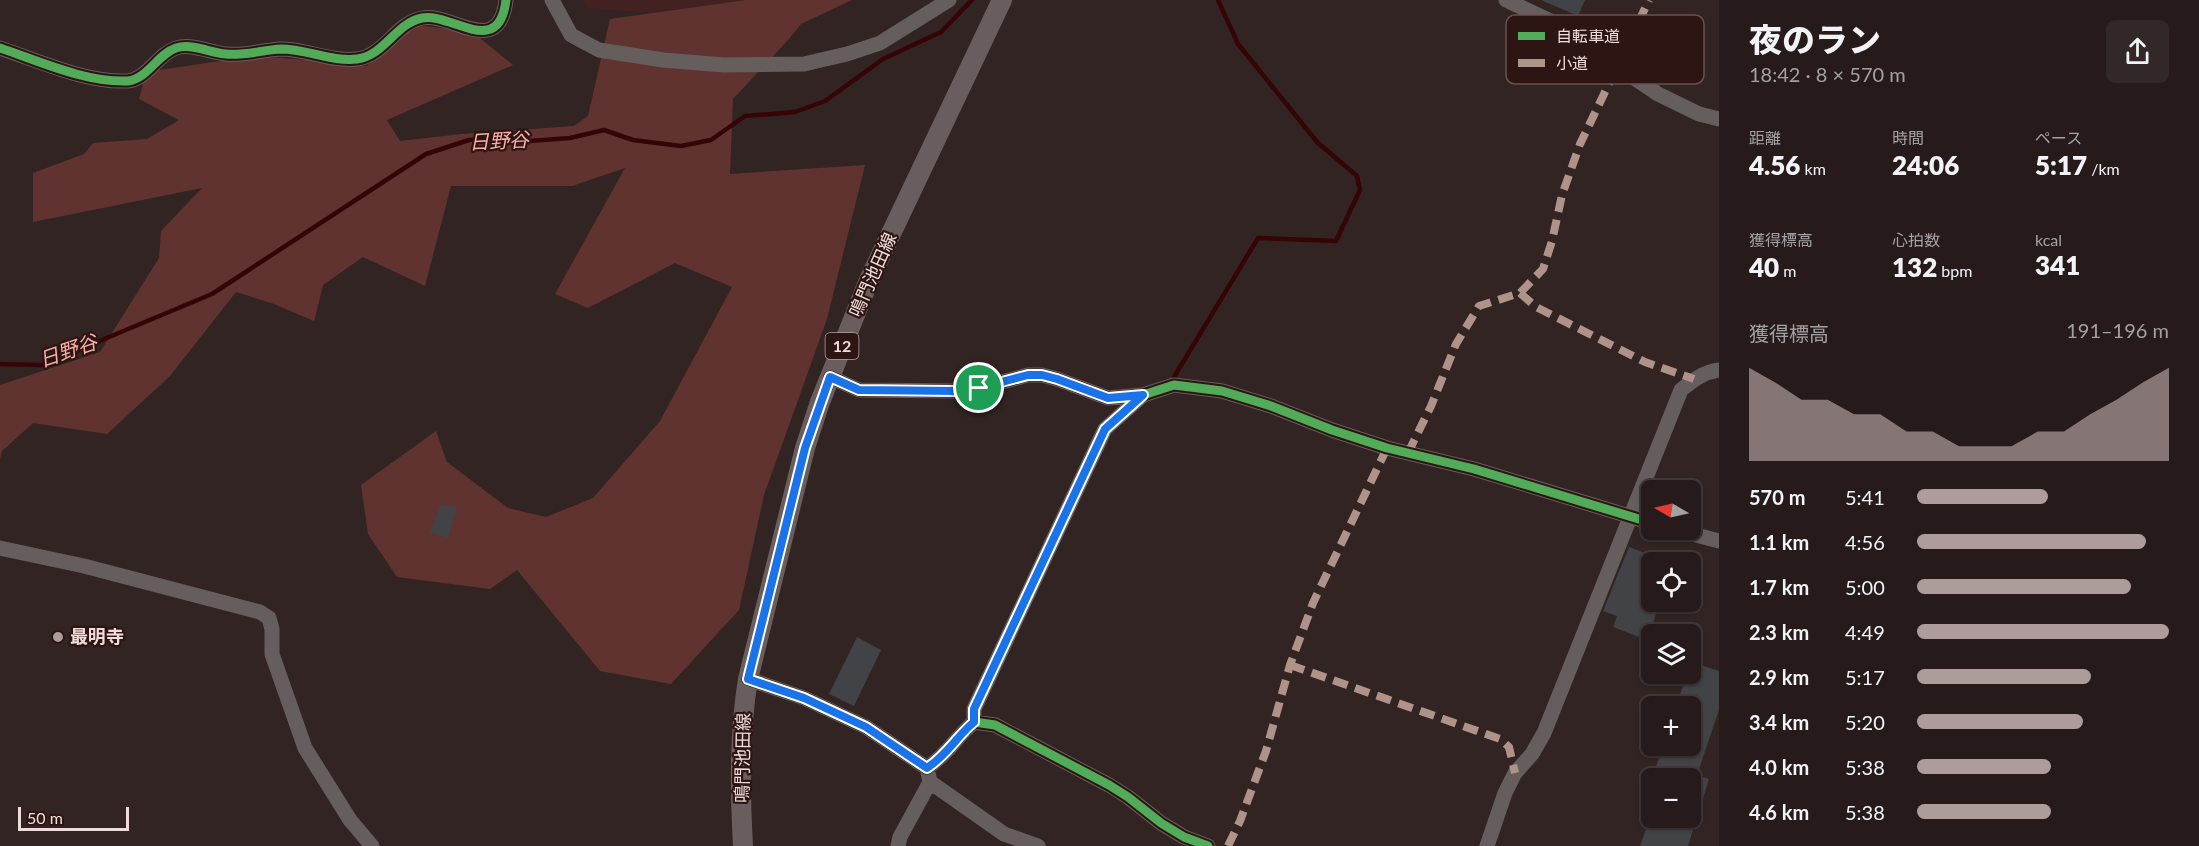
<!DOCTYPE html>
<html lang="ja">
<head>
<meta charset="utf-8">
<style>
	body { margin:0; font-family:Lato,"Noto Sans JP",sans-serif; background:#322827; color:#f1f3f6; height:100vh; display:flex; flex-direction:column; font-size:22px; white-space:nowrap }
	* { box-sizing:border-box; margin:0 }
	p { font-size:20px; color:#a4a1a2 }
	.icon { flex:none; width:33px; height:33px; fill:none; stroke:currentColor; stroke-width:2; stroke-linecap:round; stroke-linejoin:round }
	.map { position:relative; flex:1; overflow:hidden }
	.details { display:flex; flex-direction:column; background:#261b1a; width:480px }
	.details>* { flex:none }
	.needle { width:39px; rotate:279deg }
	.fabs { position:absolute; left:1641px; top:480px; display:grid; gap:12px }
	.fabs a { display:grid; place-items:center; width:60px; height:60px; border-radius:9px; background:#261b1a; box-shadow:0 2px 4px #0004,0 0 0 2px #423939; font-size:30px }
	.scale { position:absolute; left:18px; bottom:15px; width:111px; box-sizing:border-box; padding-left:6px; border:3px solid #f0dddb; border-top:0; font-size:16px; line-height:21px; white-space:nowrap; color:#f0dddb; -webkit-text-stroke:4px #2d1513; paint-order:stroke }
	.pin { position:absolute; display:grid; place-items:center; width:51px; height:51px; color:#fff; margin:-26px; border:3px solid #fff; border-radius:50%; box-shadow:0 2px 6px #0007 }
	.round { display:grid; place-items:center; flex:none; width:63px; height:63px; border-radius:9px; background:#322827 }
	.headline { display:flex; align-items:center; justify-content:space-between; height:102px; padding:0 30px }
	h1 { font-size:33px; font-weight:800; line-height:45px }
	.stats { display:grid; grid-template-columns:repeat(3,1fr); gap:9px; height:102px; padding:6px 30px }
	.stats div { display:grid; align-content:center }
	.stats b { font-size:26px; font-weight:800 }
	.stats small { font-size:16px; font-weight:400 }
	.stats p { font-size:16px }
	.chart { height:168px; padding:12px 30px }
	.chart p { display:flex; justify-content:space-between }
	.chart svg { width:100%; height:108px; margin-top:6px; fill:#ae9c9a; opacity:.7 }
	ul { padding:0 30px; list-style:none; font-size:20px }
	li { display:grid; grid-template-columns:96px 72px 1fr; align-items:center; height:45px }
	li i { height:15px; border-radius:8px; background:#ae9c9a }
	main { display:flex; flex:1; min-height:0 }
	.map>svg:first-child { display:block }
	.built { fill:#412221 }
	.green { fill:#613330 }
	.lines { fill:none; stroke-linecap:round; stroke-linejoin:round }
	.stream { stroke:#350407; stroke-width:4.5 }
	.building { fill:#414346 }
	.minor { stroke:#655e5d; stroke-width:15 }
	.major { stroke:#695e5d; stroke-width:20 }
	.quiet { stroke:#af9288; stroke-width:8; stroke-dasharray:15 8; stroke-linecap:butt }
	.cycleway-casing { stroke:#2d1513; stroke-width:13 }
	.cycleway { stroke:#51ab58; stroke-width:9 }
	.route-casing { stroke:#fff; stroke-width:12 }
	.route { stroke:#1a73e8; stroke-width:8 }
	.poi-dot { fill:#ae9c9a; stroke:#2d1513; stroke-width:2 }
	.labels { text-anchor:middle; stroke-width:4.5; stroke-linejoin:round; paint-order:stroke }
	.shield { fill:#2d1513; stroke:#b6a19f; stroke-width:1.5 }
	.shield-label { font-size:16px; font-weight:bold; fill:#f0dddb }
	.street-label { font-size:18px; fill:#f0dddb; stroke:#2d1513 }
	.poi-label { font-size:18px; font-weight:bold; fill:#f0dddb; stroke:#2d1513; text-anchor:start }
	.water-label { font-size:20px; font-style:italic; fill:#fbafa9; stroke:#2d1513 }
	.key { fill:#2d1513; stroke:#68514f; stroke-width:1.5 }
	.key-label { font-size:16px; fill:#f0dddb }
</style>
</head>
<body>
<main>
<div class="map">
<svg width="1719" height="846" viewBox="0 0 1719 846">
	<rect width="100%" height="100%" fill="#322422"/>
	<path class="built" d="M583,0H746L651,13L587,8Z"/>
	<path class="green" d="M746,0H852L801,24L788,40L733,99L730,174L865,165L827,319L764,495L739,610L671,684L600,671L517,570L490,589L397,577L368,534L361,485L436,431L447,462L508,508L546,517L593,498L660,421L732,287L675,263L588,308L555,294L625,168L572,186H451L425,286L363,257L323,285L314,321L274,304L236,292L170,376L107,434L33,423L2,451L0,459V385L100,352L159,258L161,231L202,188L33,222V173L84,154L93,143L147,139L179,120L139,99L146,72L254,56L322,61L367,66L405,24L471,31L513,65L387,120L400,141L461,134L574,126L588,116L610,19Z"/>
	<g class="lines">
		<path class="stream" d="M0,364L42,365L212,294L426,154L469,140L501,137L530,141L570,138L604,130L633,140L681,146L711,140L745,116L795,112L825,101L883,59L941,32L972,0
			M1174,377L1258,238L1336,241L1360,190L1357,176L1317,142L1238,44L1218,0"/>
	</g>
	<path class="building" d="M1541,0H1585L1578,16Z
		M441,504L457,507L448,538L430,533Z
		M1629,547L1645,553L1641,564L1652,568V586L1643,609L1656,614L1647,640L1613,627L1617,616L1603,611Z
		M857,637L881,650L854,706L829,694Z
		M1691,662L1719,671V710L1697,775L1709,779L1688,846H1640L1650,818H1690V778H1652L1663,746H1690V706H1676L1687,674H1690Z"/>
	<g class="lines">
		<path class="minor" d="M552,0L571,35L599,50L663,60L724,65L804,64L847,54L880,43L949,0
			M1506,0L1591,40L1618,67L1658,94L1699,114L1719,119
			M0,48C39,61 86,83 128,81C147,79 158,54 176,48C192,43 211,53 226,54C245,56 262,50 281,49C306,49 332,62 357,59C384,56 396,23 422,18C451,12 499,60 506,0
			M830,377L859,390L957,391L979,388L1028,375H1042L1057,379L1108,398L1143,395L1174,385L1222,391L1271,406L1332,430L1387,448L1474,469L1652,523
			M1677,530L1719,541
			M0,548L84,566L260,612L269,618L272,629V654L305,748L350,820L372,846
			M748,679L804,698L866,727L927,768C948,754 956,737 974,722L995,725L1109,785L1128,797L1161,823L1184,837L1208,846
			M974,722V709L1105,429L1142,396
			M927,768L930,782L1004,834L1038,846
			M898,846L900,837L930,782
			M1487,846L1505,793L1515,773L1532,754L1544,733L1681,390C1693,380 1704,372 1719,370"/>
		<path class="major" d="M743,846C740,791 739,734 748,679L805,448L820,402L869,280L1002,0"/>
		<path class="quiet" d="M1520,293L1536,307L1645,362L1694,379
			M1408,453L1431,406L1456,344L1479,306L1520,293L1543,269L1552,241L1562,195L1580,144L1649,0
			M1290,665L1500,739L1509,747L1515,773
			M1228,846L1240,821L1266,751L1290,665L1313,603L1387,448"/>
		<g class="cycleway-casing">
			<path id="cycleway" d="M0,48C39,61 86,83 128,81C147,79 158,54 176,48C192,43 211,53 226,54C245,56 262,50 281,49C306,49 332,62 357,59C384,56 396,23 422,18C451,12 499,60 506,0
				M830,377L859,390L957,391L979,388L1028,375H1042L1057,379L1108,398L1143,395L1174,385L1222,391L1271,406L1332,430L1387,448L1474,469L1652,523
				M748,679L804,698L866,727L927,768C948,754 956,737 974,722L995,725L1109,785L1128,797L1161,823L1184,837L1208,846"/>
		</g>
		<use href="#cycleway" class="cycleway"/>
	</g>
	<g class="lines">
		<g class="route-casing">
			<path id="route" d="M1028,375H1042L1057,379L1108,398L1143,395L1105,429L974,709V722C956,737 948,754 927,768L866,727L804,698L748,679L805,448L830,377L859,390L957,391L979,388Z"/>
		</g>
		<use href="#route" class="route"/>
	</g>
	<circle class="poi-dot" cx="58" cy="637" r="6"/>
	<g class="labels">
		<rect class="shield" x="825.5" y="333" width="33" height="26" rx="4.5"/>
		<g class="shield-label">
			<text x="842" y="352">12</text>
		</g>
		<g class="street-label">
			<text transform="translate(873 275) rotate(-66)" y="6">鳴門池田線</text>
			<text transform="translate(743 758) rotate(-89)" y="6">鳴門池田線</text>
		</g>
		<g class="poi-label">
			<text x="70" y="643">最明寺</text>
		</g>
		<g class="water-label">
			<text transform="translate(499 141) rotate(-3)" y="7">日野谷</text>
			<text transform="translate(68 351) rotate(-19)" y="7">日野谷</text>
		</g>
	</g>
	<rect x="1506" y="15" width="198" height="69" rx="9" class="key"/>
	<rect x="1518" y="32" width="27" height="8" fill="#51ab58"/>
	<rect x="1518" y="59" width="27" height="8" fill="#af9288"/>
	<g class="key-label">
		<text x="1556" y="42">自転車道</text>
		<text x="1556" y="69">小道</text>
	</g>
</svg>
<div class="fabs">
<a><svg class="needle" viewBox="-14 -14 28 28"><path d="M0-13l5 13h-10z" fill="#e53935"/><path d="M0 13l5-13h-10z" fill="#a4a1a2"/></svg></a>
<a><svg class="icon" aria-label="locate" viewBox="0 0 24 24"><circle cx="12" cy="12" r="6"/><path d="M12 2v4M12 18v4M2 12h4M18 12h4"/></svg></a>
<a><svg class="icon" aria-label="layers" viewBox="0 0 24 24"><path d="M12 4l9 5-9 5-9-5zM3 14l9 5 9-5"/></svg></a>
<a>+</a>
<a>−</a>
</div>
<div class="scale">50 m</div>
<div class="pin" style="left:979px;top:388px;background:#1e9e55"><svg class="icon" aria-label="arrive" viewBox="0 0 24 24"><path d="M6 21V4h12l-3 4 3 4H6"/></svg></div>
</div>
<section class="details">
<div class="headline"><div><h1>夜のラン</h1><p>18:42 · 8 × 570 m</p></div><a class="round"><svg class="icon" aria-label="share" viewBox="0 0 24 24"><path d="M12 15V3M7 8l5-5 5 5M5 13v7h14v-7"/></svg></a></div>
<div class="stats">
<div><p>距離</p><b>4.56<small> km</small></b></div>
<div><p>時間</p><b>24:06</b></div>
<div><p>ペース</p><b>5:17<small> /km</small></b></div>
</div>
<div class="stats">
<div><p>獲得標高</p><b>40<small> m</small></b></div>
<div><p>心拍数</p><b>132<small> bpm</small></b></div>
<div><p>kcal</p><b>341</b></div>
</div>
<div class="chart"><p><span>獲得標高</span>191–196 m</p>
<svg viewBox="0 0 160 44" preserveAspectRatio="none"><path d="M0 44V6L10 12L20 19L30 19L40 25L50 25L60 32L70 32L80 38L90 38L100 38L110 32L120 32L130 25L140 19L150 12L160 6V44z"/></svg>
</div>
<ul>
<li><b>570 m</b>5:41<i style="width:52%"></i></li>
<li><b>1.1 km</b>4:56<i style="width:91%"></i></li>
<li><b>1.7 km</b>5:00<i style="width:85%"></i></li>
<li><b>2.3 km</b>4:49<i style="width:100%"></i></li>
<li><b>2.9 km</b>5:17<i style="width:69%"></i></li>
<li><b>3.4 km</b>5:20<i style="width:66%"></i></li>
<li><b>4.0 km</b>5:38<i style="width:53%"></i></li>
<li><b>4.6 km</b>5:38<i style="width:53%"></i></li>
</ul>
</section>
</main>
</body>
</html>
